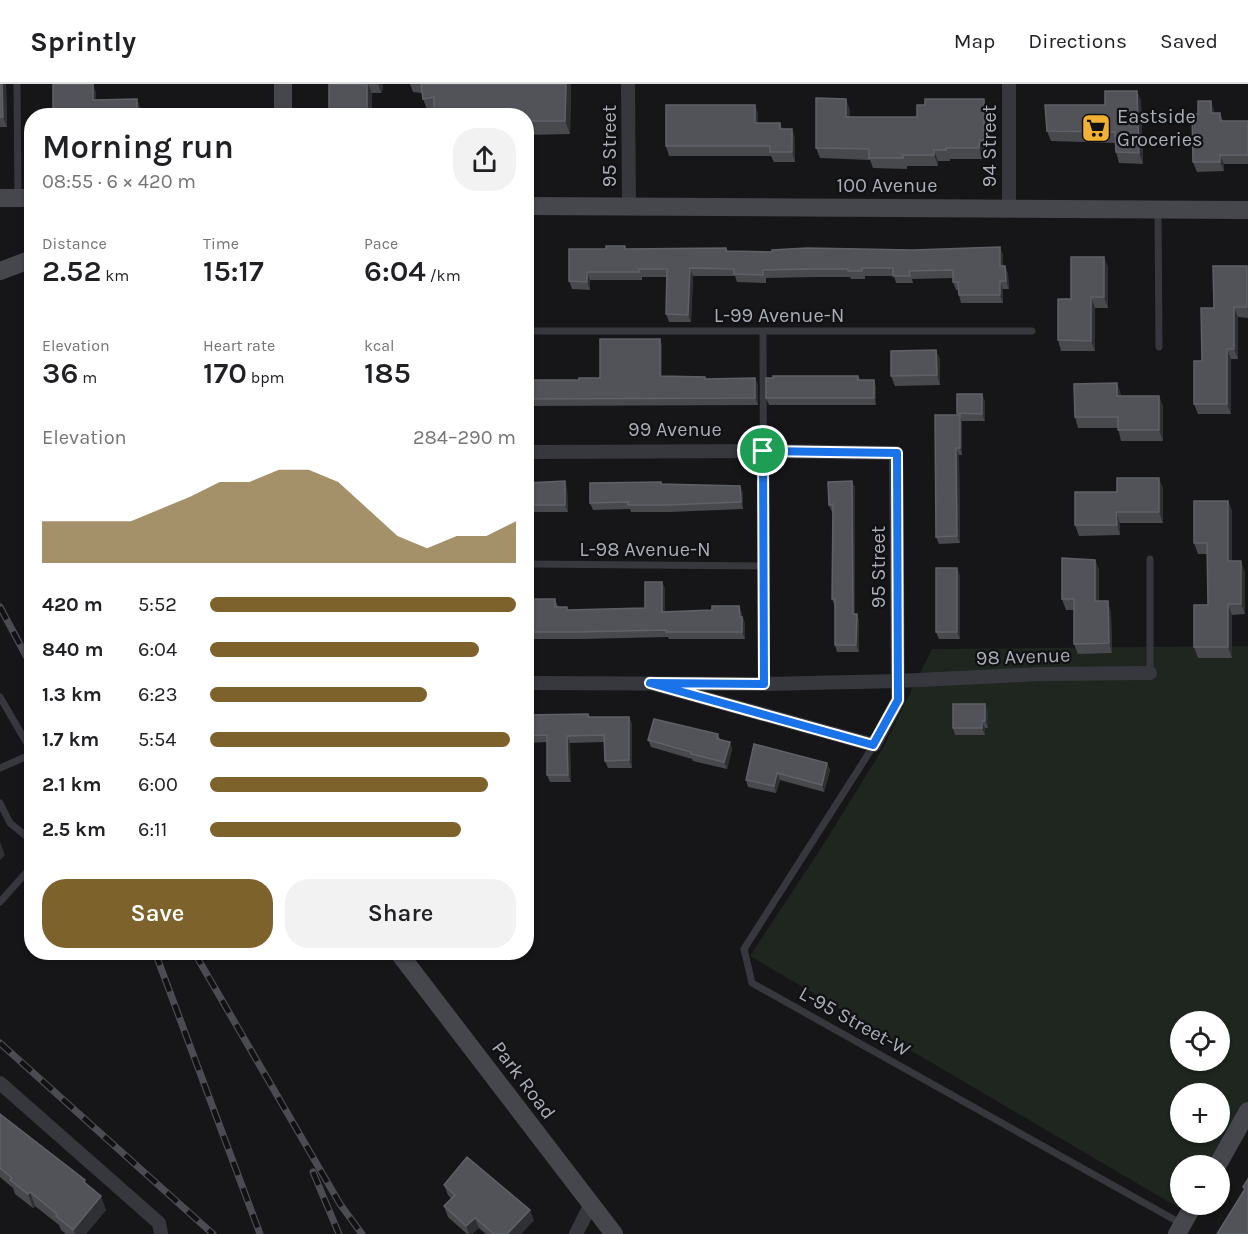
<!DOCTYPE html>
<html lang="en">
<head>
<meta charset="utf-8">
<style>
	body { margin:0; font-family:Karla,sans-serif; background:#f2f2f2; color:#202124; height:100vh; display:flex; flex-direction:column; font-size:22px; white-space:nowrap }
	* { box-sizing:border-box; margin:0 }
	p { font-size:20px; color:#757577 }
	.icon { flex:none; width:33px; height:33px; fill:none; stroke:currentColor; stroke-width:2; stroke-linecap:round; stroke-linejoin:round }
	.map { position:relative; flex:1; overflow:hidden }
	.panel { position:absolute; left:24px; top:24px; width:510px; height:852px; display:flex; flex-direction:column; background:#fff; border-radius:24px; box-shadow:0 2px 4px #0004 }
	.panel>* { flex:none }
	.tools { position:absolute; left:1170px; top:927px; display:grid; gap:12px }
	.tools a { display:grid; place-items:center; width:60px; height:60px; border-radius:50%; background:#fff; box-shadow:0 2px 4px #0004; font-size:30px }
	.pin { position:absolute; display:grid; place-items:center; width:51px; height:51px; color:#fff; margin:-26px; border:3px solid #fff; border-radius:50%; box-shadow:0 2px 6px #0007 }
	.round { display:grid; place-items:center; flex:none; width:63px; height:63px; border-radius:24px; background:#f2f2f2 }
	.head { display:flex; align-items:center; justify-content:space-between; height:102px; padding:0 18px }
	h1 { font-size:33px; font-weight:600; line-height:45px }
	.figures { display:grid; grid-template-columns:repeat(3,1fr); gap:9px; height:102px; padding:6px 18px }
	.figures div { display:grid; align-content:center }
	.figures b { font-size:30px; font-weight:600 }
	.figures small { font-size:16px; font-weight:400 }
	.figures p { font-size:16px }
	.chart { height:168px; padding:12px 18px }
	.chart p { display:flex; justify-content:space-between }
	.chart svg { width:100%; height:108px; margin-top:6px; fill:#7e622b; opacity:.7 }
	.cta { display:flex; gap:12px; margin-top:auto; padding:12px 18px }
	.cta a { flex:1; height:69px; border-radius:24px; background:#7e622b; color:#fff; font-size:24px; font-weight:600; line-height:69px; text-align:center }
	.cta a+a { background:#f2f2f2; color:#202124 }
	ul { padding:0 18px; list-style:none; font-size:20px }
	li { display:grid; grid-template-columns:96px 72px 1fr; align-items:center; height:45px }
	li i { height:15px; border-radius:8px; background:#7e622b }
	header { display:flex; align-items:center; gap:36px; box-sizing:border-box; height:84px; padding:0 30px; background:#fff; border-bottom:2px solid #e0e0e0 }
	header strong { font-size:28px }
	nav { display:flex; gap:33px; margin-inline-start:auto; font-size:21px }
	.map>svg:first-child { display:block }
	.green { fill:#1e261f; fill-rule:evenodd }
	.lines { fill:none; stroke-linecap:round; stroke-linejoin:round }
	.lane { stroke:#37383d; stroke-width:7 }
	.street { stroke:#37383d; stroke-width:14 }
	.secondary { stroke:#45474d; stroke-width:18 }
	.rail-casing { stroke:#4a4c52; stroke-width:7 }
	.rail { stroke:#111113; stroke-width:4.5; stroke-dasharray:14; stroke-linecap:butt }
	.wall { fill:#47494d }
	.shaded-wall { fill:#2f3033 }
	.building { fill:#525359; stroke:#5f6168; stroke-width:1.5 }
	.route-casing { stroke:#fff; stroke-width:12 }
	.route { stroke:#1a73e8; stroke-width:8 }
	.labels { text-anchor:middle; stroke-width:4.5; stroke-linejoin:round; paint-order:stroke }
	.poi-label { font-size:20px; fill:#a8adb8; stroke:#111113; text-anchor:start }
	.street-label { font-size:20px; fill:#a8adb8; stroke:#111113 }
</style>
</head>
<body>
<header>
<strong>Sprintly</strong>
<nav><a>Map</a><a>Directions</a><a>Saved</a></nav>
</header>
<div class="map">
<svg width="1248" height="1150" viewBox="0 0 1248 1150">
	<rect width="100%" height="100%" fill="#161618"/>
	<path class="green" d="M1248,562V1018L1206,1081L1180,1082L1181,1121L1179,1124L750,872L825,758L883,664L932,565ZM1180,938H1220V976H1180ZM1180,1010H1220V1048H1180Z"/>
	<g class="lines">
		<path class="lane" d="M17,0L18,114
			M1158,128L1159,263
			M526,247H1032
			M763,247L764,600
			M1150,475V589
			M526,480L764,482
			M0,613L32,668
			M874,661L744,865L752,899L1182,1140
			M0,684L32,670
			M0,719L10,739L32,757
			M0,818L32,782"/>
		<path class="street" d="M628,0L629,123
			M1009,124V0
			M526,368L763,367L896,369L898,616L874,661L650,599
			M526,599L764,600L898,597L1041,590L1150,589
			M0,999L159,1139L161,1150
			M576,1150L591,1120"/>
		<path class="secondary" d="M283,32V0
			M0,114H32
			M526,122L1248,126
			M0,187L32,175
			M398,868L614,1150
			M1217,1082L1248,1027
			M1177,1150L1194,1120"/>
		<g class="rail-casing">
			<path id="rail" d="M0,523L32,583
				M155,868L260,1150
				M194,868L340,1120L362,1150
				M0,959L213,1150
				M313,1088L339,1150"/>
		</g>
		<use href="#rail" class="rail"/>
	</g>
	<path class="wall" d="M0,0H6L7,43H0Z
		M329,0H383V5L381,9H372Z
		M410,0H571L570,50L526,51V32L434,27L428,28L423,15L422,9L413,8Z
		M1137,7L1141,18L1143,80L1119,79L1116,68L1115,59L1051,57L1047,47Z
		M1211,17L1214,29H1220L1223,37H1248V80H1224V87L1197,88L1193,78L1198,30Z
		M755,21L758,31V39H780L782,45H792L795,55V78H774L771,72H669L666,62Z
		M850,26V33H917L987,26L988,67H984L982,75H950V77H938V82H907V85L873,84L870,76L820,74L816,64Z
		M726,164L728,167L1003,171V182H1005L1008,190L1009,205H1003V219H961L959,211L958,206H956L953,198V194L912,195L913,199H896L894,192H865V195H851L850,193H816L766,194V199L737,198L735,192H693L691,238H669L666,230L667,193H642V196H590V206L572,205L569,197L626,165Z
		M526,168H528L530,175V188H526Z
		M1104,173L1108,184V224H1095V267H1061L1058,256L1071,215Z
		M1247,182L1248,185V234L1238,233V275H1231V330H1198L1194,320L1202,277L1214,224Z
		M660,255L662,262V292L705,295L758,301V321L526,322V296H579L600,294Z
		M936,266L940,276V301L895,302L891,292Z
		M858,292L860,296L876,303V321H769L766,314Z
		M1117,299L1121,312H1159L1163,323V357H1121L1118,344H1078L1075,333Z
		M985,317V337H962V371H959L960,459L939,460L936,453L957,329Z
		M852,397L855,404V530H857L859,537V568H837L835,561V522L832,515L833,428H832L829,421Z
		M661,398L662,400L740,402L743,409V425L670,428H631L630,425L593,426L590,419Z
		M526,399L567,404L568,428H526Z
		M1163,404V439H1120V451L1079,452L1075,441L1117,408Z
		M1228,417L1232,427V477L1245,488V530L1232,531V574H1198L1194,563L1208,521L1207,470H1198L1194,459Z
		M1095,476L1099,486V517L1111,528L1112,569L1078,570L1074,560V526H1066L1062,515Z
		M960,491V555H939L936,548Z
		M526,493L533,500V515H555L558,523L568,526L645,524L662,498L665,505V528L712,526L739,522L745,540V555H669L668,553L581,555H526Z
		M988,627V644H985V651H955L953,644Z
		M526,631L590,633H629L632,640V684H608L605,677L604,658L570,659L571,698H550L547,691V658L526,659Z
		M718,650L720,655L730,658L732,665L727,685L693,677L692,675L651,663L648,656Z
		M754,660L827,679L830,686L824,708L780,696L776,709L748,703L746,696Z
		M0,1030L86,1100L106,1126L86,1150H66L61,1146L59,1141L35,1122L33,1124L15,1110L13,1104L0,1093Z
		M444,1101L534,1136L521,1150H486L479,1144L472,1150H467L448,1133L444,1122L452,1115L448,1111Z"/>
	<path class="shaded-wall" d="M2,0H6L7,43L3,33Z
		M93,0L96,8V25L93,16Z
		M367,0H368L372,9V32H367Z
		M378,0H383V5L381,9Z
		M566,0H571L570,50L565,37Z
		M1137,7L1141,18L1143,80L1139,69Z
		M137,15L141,25V32H137Z
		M846,15L850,26V44L846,33Z
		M984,15L987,26L988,67L984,56Z
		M1211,17L1214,26V39L1211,29Z
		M755,21L758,31V49L755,39Z
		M792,45L795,55V78L792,68Z
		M980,56L984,67L982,75L979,64Z
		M934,66L938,77V82L934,71Z
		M1220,71L1224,80V87L1220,78Z
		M1000,163L1003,171V190L1000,182Z
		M528,168L530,175V188L528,181Z
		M1104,173L1108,184V224L1104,213Z
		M1005,182L1008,190L1009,205L1006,197Z
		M1247,182L1248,185V225L1247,223Z
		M690,184L693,192L691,238L688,231Z
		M587,188L590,196V206L587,198Z
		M1000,197L1003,205V219L1000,211Z
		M1091,213L1095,224V267L1091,257Z
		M1234,223L1238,233V275L1234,265Z
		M660,255L662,262V299L660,292Z
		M1227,265L1231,275V330L1227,320Z
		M936,266L940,276V301L937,291Z
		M755,294L758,301V321L755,314Z
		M874,296L876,303V321L874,314Z
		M1117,299L1121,310V323L1117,312Z
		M982,310L985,317V337L982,330Z
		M1159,312L1163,323V357L1159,346Z
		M960,331L962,338V371L960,364Z
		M956,364L959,371L960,459L957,452Z
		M1159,394L1163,404V439L1159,428Z
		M565,397L567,404L568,428L565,421Z
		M852,397L855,404V537L853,530Z
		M740,402L743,409V425L741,418Z
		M1228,417L1232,427V488L1228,477Z
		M1116,428L1120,439V451L1117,441Z
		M1095,476L1099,486V528L1095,517Z
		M1241,477L1245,488V530L1241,520Z
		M957,484L960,491V555L957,548Z
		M531,493L533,500L534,522L531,515Z
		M662,498L665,505V535L662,528Z
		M1108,517L1111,528L1112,569L1109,559Z
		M1228,520L1232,531V574L1228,563Z
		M739,522L742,529V537V533L745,540V555L742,548Z
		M857,530L859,537V568L856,561Z
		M985,620L988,627V644L985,637Z
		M629,633L632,640V684L629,676Z
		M982,637L985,644V651L982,644Z
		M567,652L570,659L571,698L568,691Z
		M730,658L732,665L727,685L724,678Z
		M827,679L830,686L824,708L822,701Z
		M777,689L780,696L776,709L774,702Z
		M0,758L5,771L0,776Z
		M30,1108L35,1122L33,1124L28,1110Z
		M101,1112L106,1126L86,1150H75L73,1146Z
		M530,1126L534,1136L521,1150H507Z
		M475,1134L479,1144L472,1150H469L466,1142Z"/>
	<path class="building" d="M0,0H2L3,33H0Z
		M53,0H93V16L137,15V31L175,32H53Z
		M329,0H367V32H329Z
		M421,0H566L565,37H526V32H434V13L423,15Z
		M1105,7H1137L1139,69L1116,68L1115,48L1047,47L1045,21H1105Z
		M816,14L846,15V33H917V21H925V15H984V56H980L979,64H946V66H934V71H903V74H869V65L816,64Z
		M1198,17H1211V29H1220V37H1248V71H1220V78H1193L1192,30H1198Z
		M666,21H755V39H780V45H792V68H770V62H666Z
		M606,162H625V165L726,164V167L772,168V166L807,164L912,166L1000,163V182H1005L1006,197H1000V211H959L958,198H953V186L909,187L910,192H893V184H862V187H848V185H813L763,186V191L734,190V185L690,184L688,231L666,230L667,185H639V188H587V198L569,197V165H606Z
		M526,168H528V181H526Z
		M1071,173H1104V213H1091V257L1058,256V215H1071Z
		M1213,182H1247V223H1234V265H1227V320H1194V277H1202L1201,224H1214Z
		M600,255H660V292L705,293V295L755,294V314L526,315V296H579V294H600Z
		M936,266L937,291L891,292V267Z
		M773,292H858V296H874V314H766V294H773Z
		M1117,299V312H1159V346H1118V333H1075L1074,300Z
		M957,310H982V330L957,329Z
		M935,331H960V364H956L957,452L936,453Z
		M1117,394H1159V428H1116L1117,441H1075V408H1117Z
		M565,397V421H526V399Z
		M852,397L853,530H857L856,561H835V515H832L833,420L829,421L828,398Z
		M661,398V400L740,402L741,418L667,421H628V418L590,419V399Z
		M1194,417H1228V477H1241V520H1228V563H1194V521H1208L1207,459H1194Z
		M1062,474L1095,476V517H1108L1109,559L1074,560V515H1062Z
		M936,484H957V548H936Z
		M526,493H531V515H555V523H567V526L645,524V498H662V528L712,526V522H739L740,533H742V548H666V546L578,548H526Z
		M953,620H985V637H982V644H953Z
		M588,630L589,633H629V676L605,677L604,651L567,652L568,691H547V651L526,652V631Z
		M654,635L718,650L717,655L730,658L724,678L691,670V668L648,656Z
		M754,660L827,679L822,701L777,689L774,702L746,696Z
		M0,1030L85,1096L84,1098L101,1112L73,1146L56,1132L57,1130L30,1108L28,1110L10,1096L12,1094L0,1084Z
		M467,1073L530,1126L507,1150H494L475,1134L466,1142L444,1122L455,1111L444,1101Z
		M1248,1095V1150H1217L1245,1105L1243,1103Z"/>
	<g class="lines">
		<g class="route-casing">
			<path id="route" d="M763,367L897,369L898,616L873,661L650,599L764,600Z"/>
		</g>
		<use href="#route" class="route"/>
	</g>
	<defs>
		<g id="supermarket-square" transform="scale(1.5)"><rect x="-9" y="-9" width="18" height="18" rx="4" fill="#f2b134" stroke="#111113"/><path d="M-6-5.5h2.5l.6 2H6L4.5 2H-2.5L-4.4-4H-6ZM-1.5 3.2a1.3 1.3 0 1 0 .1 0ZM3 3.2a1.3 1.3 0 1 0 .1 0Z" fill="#111"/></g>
	</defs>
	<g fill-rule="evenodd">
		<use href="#supermarket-square" x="1096" y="44"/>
	</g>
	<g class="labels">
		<g class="poi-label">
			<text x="1117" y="39">Eastside<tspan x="1117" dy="23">Groceries</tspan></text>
		</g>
		<g class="street-label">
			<text transform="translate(609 62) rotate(-90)" y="7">95 Street</text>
			<text transform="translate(989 62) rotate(-90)" y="7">94 Street</text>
			<text x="887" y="108">100 Avenue</text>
			<text x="779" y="238">L-99 Avenue-N</text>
			<text x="675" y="352">99 Avenue</text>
			<text x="645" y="472">L-98 Avenue-N</text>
			<text transform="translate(878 483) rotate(-90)" y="7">95 Street</text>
			<text transform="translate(1023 572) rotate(-2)" y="7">98 Avenue</text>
			<text transform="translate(855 937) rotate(29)" y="7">L-95 Street-W</text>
			<text transform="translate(524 996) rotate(53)" y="7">Park Road</text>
		</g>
	</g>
</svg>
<div class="tools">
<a><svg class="icon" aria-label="locate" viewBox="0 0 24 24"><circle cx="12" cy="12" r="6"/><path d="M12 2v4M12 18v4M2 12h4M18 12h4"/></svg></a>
<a>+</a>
<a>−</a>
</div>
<div class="pin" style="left:763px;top:367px;background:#1e9e55"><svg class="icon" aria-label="arrive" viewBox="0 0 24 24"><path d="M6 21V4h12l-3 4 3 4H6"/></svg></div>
<section class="panel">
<div class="head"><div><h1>Morning run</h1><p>08:55 · 6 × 420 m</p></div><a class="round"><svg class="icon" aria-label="share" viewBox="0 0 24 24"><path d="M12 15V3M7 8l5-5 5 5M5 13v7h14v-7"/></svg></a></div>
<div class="figures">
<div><p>Distance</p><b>2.52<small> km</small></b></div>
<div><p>Time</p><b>15:17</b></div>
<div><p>Pace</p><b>6:04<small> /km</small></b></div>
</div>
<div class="figures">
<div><p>Elevation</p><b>36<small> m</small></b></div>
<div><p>Heart rate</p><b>170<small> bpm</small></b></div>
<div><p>kcal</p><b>185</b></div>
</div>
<div class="chart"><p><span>Elevation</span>284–290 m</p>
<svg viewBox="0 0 160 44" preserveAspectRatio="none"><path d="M0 44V27L10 27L20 27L30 27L40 22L50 17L60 11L70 11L80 6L90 6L100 11L110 22L120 33L130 38L140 33L150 33L160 27V44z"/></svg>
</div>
<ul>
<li><b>420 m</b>5:52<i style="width:100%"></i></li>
<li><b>840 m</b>6:04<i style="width:88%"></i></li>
<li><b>1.3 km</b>6:23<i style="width:71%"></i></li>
<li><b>1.7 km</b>5:54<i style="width:98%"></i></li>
<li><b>2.1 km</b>6:00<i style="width:91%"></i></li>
<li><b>2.5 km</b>6:11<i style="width:82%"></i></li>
</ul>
<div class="cta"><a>Save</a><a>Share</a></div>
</section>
</div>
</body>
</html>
